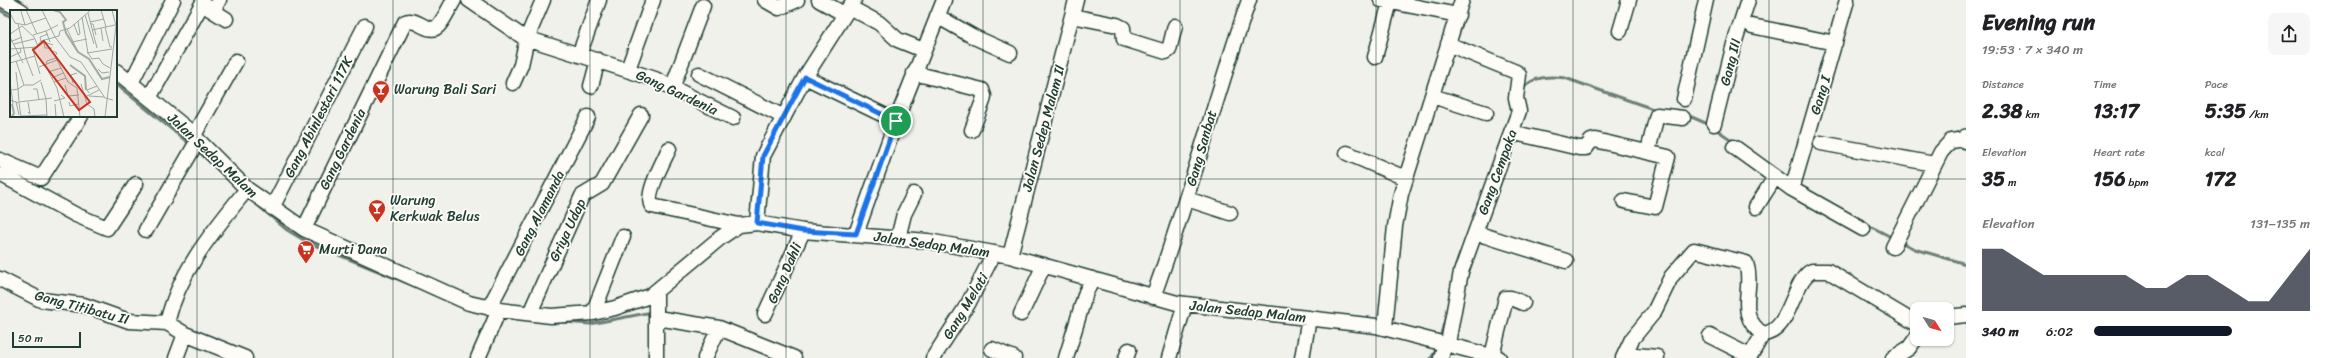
<!DOCTYPE html>
<html lang="en">
<head>
<meta charset="utf-8">
<style>
	body { margin:0; font-family:Sriracha,sans-serif; background:#f6f6f6; color:#202124; height:100vh; display:flex; flex-direction:column; font-size:15px; white-space:nowrap }
	* { box-sizing:border-box; margin:0 }
	p { font-size:13px; color:#757577 }
	.icon { flex:none; width:22px; height:22px; fill:none; stroke:currentColor; stroke-width:2; stroke-linecap:round; stroke-linejoin:round }
	.map { position:relative; flex:1; overflow:hidden }
	.drawer { display:flex; flex-direction:column; background:#fff; width:360px }
	.drawer>* { flex:none }
	.needle { width:26px; rotate:127deg }
	.buttons { position:absolute; left:1910px; top:302px; display:grid; gap:8px }
	.buttons a { display:grid; place-items:center; width:44px; height:44px; border-radius:8px; background:#fff; box-shadow:0 1px 3px #0004; font-size:20px }
	.scale { position:absolute; left:12px; bottom:10px; width:69px; box-sizing:border-box; padding-left:4px; border:2px solid #1f3d34; border-top:0; font-size:11px; line-height:14px; white-space:nowrap; color:#1f3d34; -webkit-text-stroke:3px #fdfcf7; paint-order:stroke }
	.pin { position:absolute; display:grid; place-items:center; width:34px; height:34px; color:#fff; margin:-17px; border:2px solid #fff; border-radius:50%; box-shadow:0 1px 4px #0007 }
	.round { display:grid; place-items:center; flex:none; width:42px; height:42px; border-radius:8px; background:#f6f6f6 }
	.head { display:flex; align-items:center; justify-content:space-between; height:68px; padding:0 16px }
	h1 { font-size:22px; font-weight:700; line-height:30px }
	.figures { display:grid; grid-template-columns:repeat(3,1fr); gap:6px; height:68px; padding:4px 16px }
	.figures div { display:grid; align-content:center }
	.figures b { font-size:20px; font-weight:700 }
	.figures small { font-size:11px; font-weight:400 }
	.figures p { font-size:11px }
	.chart { height:112px; padding:8px 16px }
	.chart p { display:flex; justify-content:space-between }
	.chart svg { width:100%; height:72px; margin-top:4px; fill:#111827; opacity:.7 }
	ul { padding:0 16px; list-style:none; font-size:13px }
	li { display:grid; grid-template-columns:64px 48px 1fr; align-items:center; height:30px }
	li i { height:10px; border-radius:5px; background:#111827 }
	main { display:flex; flex:1; min-height:0 }
	.map>svg:first-child { display:block }
	.lines { fill:none; stroke-linecap:round; stroke-linejoin:round }
	.stream { stroke:#6c8077; stroke-width:3 }
	.minor-casing { stroke:#1f3d34; stroke-width:17 }
	.major-casing { stroke:#1f3d34; stroke-width:20 }
	.minor { stroke:#fdfcf7; stroke-width:14 }
	.major { stroke:#fdfcf7; stroke-width:17 }
	.route-casing { stroke:#fff; stroke-width:8 }
	.route { stroke:#1a73e8; stroke-width:5 }
	.grid { fill:none; stroke:#1f3d34; stroke-width:1; stroke-opacity:0.55 }
	.labels { text-anchor:middle; stroke-width:3.5; stroke-linejoin:round; paint-order:stroke }
	.street-label { font-size:14px; fill:#1f3d34; stroke:#fdfcf7 }
	.poi-label { font-size:14px; fill:#1f3d34; stroke:#fdfcf7; text-anchor:start }
	.inset-river { fill:none; stroke:#9faca4; stroke-width:2 }
	.inset-road { fill:none; stroke:#9ca9a2; stroke-width:1 }
	.view { fill:#c8321e; fill-opacity:0.15; stroke:#c8321e; stroke-width:2 }
	.inset-edge { fill:none; stroke:#1f3d34; stroke-width:2 }
</style>
</head>
<body>
<main>
<div class="map">
<svg width="1966" height="358" viewBox="0 0 1966 358">
	<rect width="100%" height="100%" fill="#f0f1eb"/>
	<filter id="ink" filterUnits="userSpaceOnUse"><feTurbulence type="fractalNoise" baseFrequency=".025" numOctaves="2"/><feDisplacementMap in="SourceGraphic" scale="8" xChannelSelector="R" yChannelSelector="G"/><feConvolveMatrix kernelMatrix="1 2 1 2 8 2 1 2 1" color-interpolation-filters="sRGB"/></filter>
	<g filter="url(#ink)">
		<g class="lines">
			<path class="stream" d="M0,10L11,17
				M116,84L191,145
				M1523,90C1530,76 1551,76 1565,78L1656,110
				M1687,115L1710,125
				M1714,128L1736,143
				M197,150L235,186
				M253,201L287,230L307,242L417,287
				M1866,224L1893,238
				M1900,242L1915,249L1966,264
				M563,322L590,324L652,312
				M1440,338L1446,316
				M1431,358L1437,349"/>
			<g class="minor-casing">
				<path id="minor" d="M3,0L22,11
					M469,0L523,37L655,79L733,118
					M765,0L779,8L797,0
					M819,0L844,14
					M1381,0L1458,15
					M849,7L879,23L898,40L923,50
					M213,11L219,0
					M937,16L974,37L1010,53
					M1072,16L1117,25L1123,28L1124,39L1166,52L1169,50L1175,26
					M1752,26L1835,43
					M1620,31L1629,0
					M579,55L599,0
					M1375,57L1390,2
					M628,69L653,0
					M116,71L186,128L247,189L304,229L469,303L499,310L551,316L593,313L615,308L650,296L720,238L739,225L757,223L803,231L928,241L1010,256L1177,303L1376,326L1499,358
					M914,73L982,90L984,96L983,101L972,130
					M699,74L784,117
					M805,77L896,121
					M131,83L173,0
					M513,83L521,65L527,38L543,0
					M591,86L598,60
					M672,88L703,6
					M1432,96L1486,113
					M149,98L202,4L226,19
					M1684,99L1706,0
					M1714,124L1734,44L1748,0
					M1511,132L1579,148H1586L1591,141L1595,140L1668,157L1655,207L1624,201
					M194,135L236,61
					M1821,143L1934,164
					M1734,147L1792,189L1863,229
					M669,149C664,160 644,196 652,206L739,225
					M1648,151L1657,115L1683,118
					M1347,153L1405,178
					M0,160L41,178L81,116
					M2,175L76,215L107,228L136,184
					M1792,189L1847,0
					M1187,199L1230,213
					M1756,207L1775,177
					M272,208L365,26
					M757,223L763,156L805,77L854,0
					M304,229L405,22C417,16 429,37 439,25C445,18 449,8 454,0
					M146,230L198,140
					M1476,233L1566,261
					M856,234L896,121L944,0
					M898,238L904,214L914,194
					M1893,247L1941,152L1951,141L1966,139
					M1010,256L1076,0
					M0,279L41,300L84,305L129,321L167,323
					M656,292V358
					M1153,297C1189,199 1215,98 1249,0
					M489,308L588,117
					M530,313L582,196L602,184L641,115
					M593,313L623,237
					M765,314L803,231
					M1021,314L1044,265
					M1947,317L1966,315
					M657,318L719,328L794,358
					M167,323C179,271 214,230 247,189
					M167,323L185,334L245,358
					M1385,327L1395,226L1401,194L1462,0
					M1763,334C1791,332 1792,280 1812,271H1828L1917,324
					M1710,336L1750,356
					M1448,343L1461,272L1519,111L1516,98L1519,75L1516,72L1448,44
					M992,349L1014,358
					M1626,354L1657,357
					M1492,356L1506,298H1511L1523,303
					M176,358L185,334
					M478,358L499,310
					M705,358L719,328
					M933,358L968,304L994,253
					M1066,358L1086,292L1093,279
					M1126,358L1129,350
					M1169,358L1185,304
					M1302,358L1309,318
					M1441,358L1445,343
					M1623,358L1632,339L1654,312L1671,277L1694,250L1746,263C1755,289 1734,314 1763,334
					M1749,358L1763,334
					M1893,358L1909,348L1917,337"/>
			</g>
			<g class="major-casing">
				<path id="major" d="M1966,138V140"/>
			</g>
			<use href="#minor" class="minor"/>
			<use href="#major" class="major"/>
		</g>
	</g>
	<g class="lines" filter="url(#ink)">
		<g class="route-casing">
			<path id="route" d="M805,77L896,121L856,234L803,231L757,223L763,156Z"/>
		</g>
		<use href="#route" class="route"/>
	</g>
	<path class="grid" d="M197,0V358M393,0V358M590,0V358M786,0V358M983,0V358M1180,0V358M1376,0V358M1573,0V358M1769,0V358M0,179H1966"/>
	<defs>
		<g id="bar-pin" transform="scale(0.9)"><path d="M0 17L-7.5 6A9.5 9.5 0 1 1 7.5 6Z" fill="#c8321e" stroke="#fdfcf7"/><path d="M-6-5H6L.8 .8V4.5H3.5V6h-7V4.5H-.8V.8Z" fill="#fff"/></g>
		<g id="supermarket-pin" transform="scale(0.9)"><path d="M0 17L-7.5 6A9.5 9.5 0 1 1 7.5 6Z" fill="#c8321e" stroke="#fdfcf7"/><path d="M-6-5.5h2.5l.6 2H6L4.5 2H-2.5L-4.4-4H-6ZM-1.5 3.2a1.3 1.3 0 1 0 .1 0ZM3 3.2a1.3 1.3 0 1 0 .1 0Z" fill="#fff"/></g>
	</defs>
	<g fill-rule="evenodd">
		<use href="#bar-pin" x="381" y="89"/>
		<use href="#bar-pin" x="377" y="208"/>
		<use href="#supermarket-pin" x="306" y="249"/>
	</g>
	<g class="labels">
		<g class="street-label">
			<text transform="translate(1730 62) rotate(-76)" y="5">Gang III</text>
			<text transform="translate(677 92) rotate(25)" y="5">Gang Gardenia</text>
			<text transform="translate(1820 95) rotate(-73)" y="5">Gang I</text>
			<text transform="translate(318 117) rotate(-63)" y="5">Gang Abinlestari 117K</text>
			<text transform="translate(1043 128) rotate(-75)" y="5">Jalan Sedep Malam II</text>
			<text transform="translate(1201 148) rotate(-74)" y="5">Gang Sanbat</text>
			<text transform="translate(342 149) rotate(-64)" y="5">Gang Gardenia</text>
			<text transform="translate(213 155) rotate(43)" y="5">Jalan Sedap Malam</text>
			<text transform="translate(1497 172) rotate(-70)" y="5">Gang Cempaka</text>
			<text transform="translate(539 213) rotate(-63)" y="5">Gang Alamanda</text>
			<text transform="translate(567 230) rotate(-65)" y="5">Griya Udap</text>
			<text transform="translate(932 244) rotate(8)" y="5">Jalan Sedap Malam</text>
			<text transform="translate(784 273) rotate(-66)" y="5">Gang Dahli</text>
			<text transform="translate(965 306) rotate(-59)" y="5">Gang Melati</text>
			<text transform="translate(82 307) rotate(15)" y="5">Gang Titibatu II</text>
			<text transform="translate(1248 311) rotate(6)" y="5">Jalan Sedap Malam</text>
		</g>
		<g class="poi-label">
			<text x="394" y="94">Warung Bali Sari</text>
			<text x="390" y="205">Warung<tspan x="390" dy="16">Kerkwak Belus</tspan></text>
			<text x="319" y="254">Murti Dana</text>
		</g>
	</g>
	<g transform="translate(10 10)">
		<rect width="107" height="107" fill="#f0f1eb"/>
		<path class="inset-river" d="M43,0L50,2L56,10L53,12L56,23L68,42L79,49L92,69L100,67M60,55L75,66L76,80M2,94L4,103L2,107"/>
		<path class="inset-road" d="M16,0L27,24M32,0L45,27M91,0L96,17M11,1L15,15M0,3L5,13L15,15L36,8M78,3L87,38M75,5L84,34M72,7L78,43L82,49L89,48L93,54L100,58M80,12L94,9M8,14L16,48L23,66M64,14L68,25L70,24L68,11M81,14H83L86,25M95,17L100,37H102M91,18L93,31M57,19L68,42M82,20L105,15M36,21L48,15M0,24L12,16L24,27L28,36M23,25L36,21L40,32M0,27L13,53M45,27L60,47L71,52L95,88L103,90M31,31L43,35M31,31L30,27L38,24M0,32L12,27M62,32L77,29M34,33L35,38H42M4,34L24,29M22,37L30,64M0,39L27,37L31,31L49,26L50,21L60,18L81,0M43,41L47,43L45,46L58,72L67,78L70,107M77,43L102,39M0,47L11,42L10,38M6,51L14,75M0,53L25,46M35,55L47,78L54,107M36,55L37,51L46,48M29,57L47,50M88,59L92,63L99,62M38,62L51,58M42,68L53,63M0,72L3,94M31,72L36,89L37,107M44,72L56,68M63,73L61,65L67,63M71,74L77,94L84,99L85,107M14,75H23L31,70M55,75L58,86L69,85M23,79H27L29,90M2,80L8,79L6,62M79,83L77,80L87,76M79,86L94,87M75,87L89,80M0,90L9,93L11,107M44,91L55,88L51,85M6,92L9,105M9,92L42,88M9,92L8,79L14,75M18,92L20,104L18,102M59,92L60,96L68,94M45,94L46,107M11,106L37,105M95,107L106,16L102,0"/>
		<path class="view" d="M34,31L80,92L69,100L23,40Z"/>
		<rect width="107" height="107" class="inset-edge"/>
	</g>
</svg>
<div class="buttons">
<a><svg class="needle" viewBox="-14 -14 28 28"><path d="M0-13l5 13h-10z" fill="#e53935"/><path d="M0 13l5-13h-10z" fill="#757577"/></svg></a>
</div>
<div class="scale">50 m</div>
<div class="pin" style="left:896px;top:121px;background:#1e9e55"><svg class="icon" aria-label="arrive" viewBox="0 0 24 24"><path d="M6 21V4h12l-3 4 3 4H6"/></svg></div>
</div>
<section class="drawer">
<div class="head"><div><h1>Evening run</h1><p>19:53 · 7 × 340 m</p></div><a class="round"><svg class="icon" aria-label="share" viewBox="0 0 24 24"><path d="M12 15V3M7 8l5-5 5 5M5 13v7h14v-7"/></svg></a></div>
<div class="figures">
<div><p>Distance</p><b>2.38<small> km</small></b></div>
<div><p>Time</p><b>13:17</b></div>
<div><p>Pace</p><b>5:35<small> /km</small></b></div>
</div>
<div class="figures">
<div><p>Elevation</p><b>35<small> m</small></b></div>
<div><p>Heart rate</p><b>156<small> bpm</small></b></div>
<div><p>kcal</p><b>172</b></div>
</div>
<div class="chart"><p><span>Elevation</span>131–135 m</p>
<svg viewBox="0 0 160 44" preserveAspectRatio="none"><path d="M0 44V6L10 6L20 14L30 22L40 22L50 22L60 22L70 22L80 30L90 30L100 22L110 22L120 30L130 38L140 38L150 22L160 6V44z"/></svg>
</div>
<ul>
<li><b>340 m</b>6:02<i style="width:64%"></i></li>
</ul>
</section>
</main>
</body>
</html>
